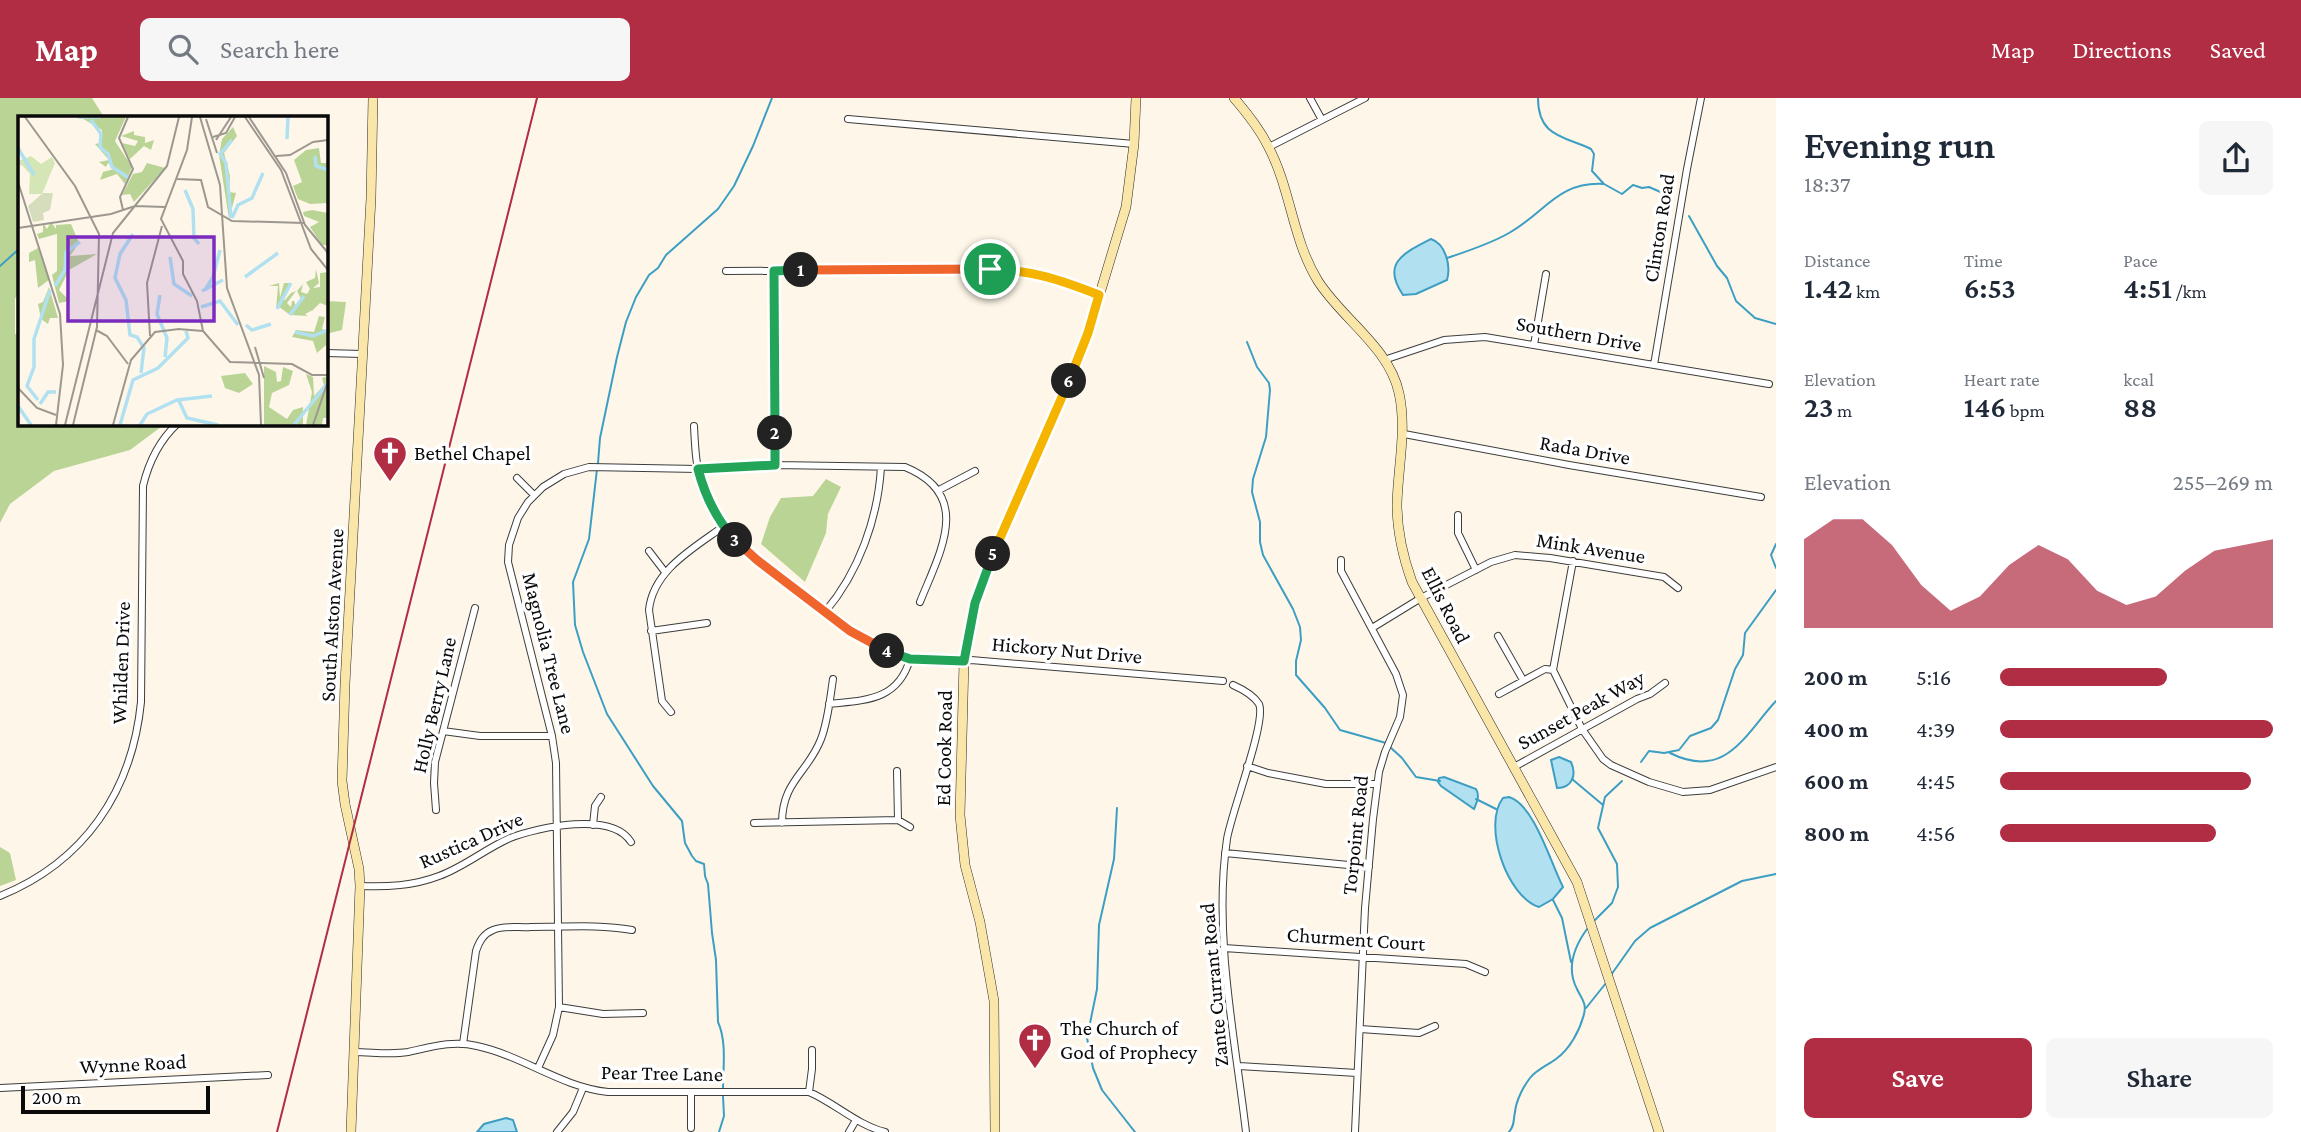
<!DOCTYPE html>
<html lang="en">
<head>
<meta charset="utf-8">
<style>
	body { margin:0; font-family:"Crimson Pro",serif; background:#f6f6f7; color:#1f2937; height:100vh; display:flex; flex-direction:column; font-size:26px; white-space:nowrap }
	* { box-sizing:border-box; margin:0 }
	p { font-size:23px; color:#747a83 }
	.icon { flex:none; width:38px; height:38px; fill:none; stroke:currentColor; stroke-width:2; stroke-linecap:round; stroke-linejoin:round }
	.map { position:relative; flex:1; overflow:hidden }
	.details { display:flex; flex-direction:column; background:#fff; width:525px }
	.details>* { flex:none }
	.scale { position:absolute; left:21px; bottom:18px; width:189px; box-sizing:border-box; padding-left:7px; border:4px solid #0a0a0a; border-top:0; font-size:19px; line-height:24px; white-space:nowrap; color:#0a0a0a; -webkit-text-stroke:5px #fff; paint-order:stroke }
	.pin { position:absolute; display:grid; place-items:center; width:60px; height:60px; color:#fff; margin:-30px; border:4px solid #fff; border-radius:50%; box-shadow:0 2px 7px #0007 }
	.km { position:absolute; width:35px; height:35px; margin:-18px; border-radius:50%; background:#222; color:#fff; font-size:19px; line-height:35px; text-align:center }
	.round { display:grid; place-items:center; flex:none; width:74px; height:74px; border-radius:10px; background:#f6f6f7 }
	.overview { display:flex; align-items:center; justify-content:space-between; height:119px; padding:0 28px }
	h1 { font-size:38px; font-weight:600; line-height:52px }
	.figures { display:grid; grid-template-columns:repeat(3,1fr); gap:10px; height:119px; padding:7px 28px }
	.figures div { display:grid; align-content:center }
	.figures b { font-size:30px; font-weight:600 }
	.figures small { font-size:19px; font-weight:400 }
	.figures p { font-size:19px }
	.chart { height:196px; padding:14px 28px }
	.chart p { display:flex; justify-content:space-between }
	.chart svg { width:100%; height:126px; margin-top:7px; fill:#b02d43; opacity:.7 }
	.button { display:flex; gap:14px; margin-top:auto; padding:14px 28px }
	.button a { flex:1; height:80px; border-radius:10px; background:#b02d43; color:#fff; font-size:28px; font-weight:600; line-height:80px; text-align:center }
	.button a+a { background:#f6f6f7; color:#1f2937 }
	ul { padding:0 28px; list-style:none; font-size:23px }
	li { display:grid; grid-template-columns:112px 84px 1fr; align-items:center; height:52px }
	li i { height:18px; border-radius:9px; background:#b02d43 }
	header { display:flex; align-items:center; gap:42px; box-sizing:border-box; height:98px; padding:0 35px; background:#b02d43; color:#fff }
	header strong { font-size:33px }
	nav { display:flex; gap:38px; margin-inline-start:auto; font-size:24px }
	.search { width:490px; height:63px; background:#f6f6f7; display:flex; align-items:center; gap:18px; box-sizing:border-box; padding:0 24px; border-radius:10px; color:#747a83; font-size:26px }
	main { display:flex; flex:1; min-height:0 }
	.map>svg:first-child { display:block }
	.forest { fill:#bad496 }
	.water { fill:#b1e1f1; stroke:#3d9ec3; stroke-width:2 }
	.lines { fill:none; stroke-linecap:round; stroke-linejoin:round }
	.stream { stroke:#3d9ec3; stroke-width:2 }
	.street-casing { stroke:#3d3d3d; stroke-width:8 }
	.secondary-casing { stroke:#2c2c2c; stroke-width:10 }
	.street { stroke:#fff; stroke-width:6 }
	.secondary { stroke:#fae6a8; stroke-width:9 }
	.rail { stroke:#b02d43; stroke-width:2 }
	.split-1-casing { stroke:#fff; stroke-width:14 }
	.split-2-casing { stroke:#fff; stroke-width:14 }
	.split-3-casing { stroke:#fff; stroke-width:14 }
	.split-4-casing { stroke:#fff; stroke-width:14 }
	.split-5-casing { stroke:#fff; stroke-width:14 }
	.split-6-casing { stroke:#fff; stroke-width:14 }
	.split-7-casing { stroke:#fff; stroke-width:14 }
	.split-1 { stroke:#f0652b; stroke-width:9 }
	.split-2 { stroke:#22a559; stroke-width:9 }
	.split-3 { stroke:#22a559; stroke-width:9 }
	.split-4 { stroke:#f0652b; stroke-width:9 }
	.split-5 { stroke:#22a559; stroke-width:9 }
	.split-6 { stroke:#f5b400; stroke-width:9 }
	.split-7 { stroke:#f5b400; stroke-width:9 }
	.labels { text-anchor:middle; stroke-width:7; stroke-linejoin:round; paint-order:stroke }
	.street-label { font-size:21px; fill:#0a0a0a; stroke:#fff }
	.poi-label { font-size:21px; fill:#0a0a0a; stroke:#fff; text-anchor:start }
	.inset-river { fill:none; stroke:#b1e1f1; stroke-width:3.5 }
	.inset-road { fill:none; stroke:#9c9890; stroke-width:2 }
	.view { fill:#7b2cbf; fill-opacity:0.15; stroke:#7b2cbf; stroke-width:3.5 }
	.inset-edge { fill:none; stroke:#0a0a0a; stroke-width:3.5 }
</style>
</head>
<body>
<header>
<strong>Map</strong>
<div class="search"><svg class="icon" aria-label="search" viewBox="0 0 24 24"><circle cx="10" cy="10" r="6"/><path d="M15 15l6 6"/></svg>Search here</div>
<nav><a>Map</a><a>Directions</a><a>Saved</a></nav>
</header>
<main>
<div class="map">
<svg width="1776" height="1034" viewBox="0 0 1776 1034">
	<rect width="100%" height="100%" fill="#fef7e9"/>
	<path class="forest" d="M0,0H92L104,19H19V193L15,201V236L19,237V326H165L130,352L54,373L10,406L0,425Z
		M326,203L346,204L342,232L326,236Z
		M826,381L841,389L828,416L826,435L805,484L761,446L770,419L781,400L813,398Z
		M0,749L10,755L16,782L0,788Z"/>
	<path class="water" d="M1431,141C1446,146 1451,168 1447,182L1416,196L1403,197C1381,165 1404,155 1431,141Z
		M1559,659L1571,664C1577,677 1572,690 1557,690L1551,662Z
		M1444,679L1476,691C1480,698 1477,704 1474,711L1441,688L1438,684L1439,680Z
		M1509,699C1534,706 1551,766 1563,789L1553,801L1539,809C1507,799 1482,727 1503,700Z
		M506,1020L513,1022L517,1034H477L484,1026Z"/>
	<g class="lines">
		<path class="stream" d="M1538,0C1538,39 1564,38 1591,51L1594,56L1592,73L1604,86L1622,96L1633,87L1642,90L1649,89L1672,99
			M1689,118L1717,168L1727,180L1736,203L1755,220L1776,226
			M1447,160C1468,153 1490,146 1509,135C1545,115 1558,83 1604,86
			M0,168L19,151
			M1247,244L1257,269L1269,285L1270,292L1266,339L1253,381L1252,394L1260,424V444L1263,457L1293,511L1300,529L1301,542L1296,563V577L1325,610L1340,632L1386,645
			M598,365L600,340L617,259L626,224L636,199L649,177L658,170L666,157L718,111L734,88L753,48L772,0
			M597,371L589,441L573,484L575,527L583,554L607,616L653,688L682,723L685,745L692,758L696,763L704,766L705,778L708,786L712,835L716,862L718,924C727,944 723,970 723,992
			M1776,446L1771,457L1776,470
			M1390,649L1402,660L1416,679L1440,683
			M1670,655C1726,683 1745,636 1776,603
			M1641,664L1649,653L1664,655L1679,652L1690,638L1711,630L1718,622L1735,571L1743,557L1745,535L1776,492
			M1572,681L1603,707
			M1476,701L1496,711
			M1117,710L1114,761L1099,827L1097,891L1087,940L1093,970L1102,992L1135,1034
			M1553,802L1562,820L1571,864
			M1593,824L1612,805L1618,789L1617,766L1598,730L1605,699L1622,683
			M1611,877L1635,843L1650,830L1742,783L1776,776
			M1586,910L1606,885
			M719,1034L724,1018L723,998
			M1509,1034C1515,1027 1513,1023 1515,1014C1516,1003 1523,989 1530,980C1536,972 1548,967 1556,961C1570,951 1580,932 1584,916C1587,905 1581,900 1577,891C1566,870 1574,849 1587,831"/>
		<g class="street-casing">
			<path id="street" d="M1310,0L1322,22
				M848,21L1134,46
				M1269,49L1365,0
				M726,173L1015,172C1045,175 1072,186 1099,197
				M774,173L775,367
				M1534,247L1546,176
				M326,255L362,256
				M1384,262L1444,242L1485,239L1769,286
				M1654,267L1687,71L1701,0
				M694,328C695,350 696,374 705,396C723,443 769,471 808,501C832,519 856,538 883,551C908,564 944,568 971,562L1223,583
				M1404,336L1569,367L1761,399
				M517,380L534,397
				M939,392L975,373
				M1458,417V435L1476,472
				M649,453L665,474
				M1341,462V473L1396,576L1403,597L1400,619L1385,654L1379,674L1373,721L1365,810L1355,1034
				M1573,463L1553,572L1582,631L1603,661L1611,667L1649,684L1683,694L1710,692L1776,669
				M825,514C859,474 878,420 881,369
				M1372,530L1421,500L1491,464L1515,457L1550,460L1664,479L1678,490
				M651,533L707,525
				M1498,538L1523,582
				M1233,587C1242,591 1254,598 1259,606C1267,623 1231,715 1227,741C1213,836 1235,939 1246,1034
				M1499,596L1545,571L1553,572
				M829,606C865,602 898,603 910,561
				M671,614L662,603L649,512C653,472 694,450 724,428
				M443,633L480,638H552
				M1247,668L1268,675L1326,686H1377
				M1514,669L1637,601L1650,596L1665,585
				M897,673L898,722
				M436,712L434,685L435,664L475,510
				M754,725L898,722L910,729
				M782,725C782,683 808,675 821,641C828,623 830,601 833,581
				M593,727L595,708L601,699
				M1225,755L1369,769
				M360,788C387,789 413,788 439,778C464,769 485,751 510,740C539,729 612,713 631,744
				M0,798C84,764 132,694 141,604L143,388C149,363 159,343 177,326
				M1224,850L1466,866L1485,874
				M559,909L603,916L643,915
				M1360,931L1419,935L1435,928
				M463,946L476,853C479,844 483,836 493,832C504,827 519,830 531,829C565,829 599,826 632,832
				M354,954C372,954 390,957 408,954C431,949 453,942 477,948C523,958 561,989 608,994H809C835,1005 857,1027 885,1034
				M1239,968L1357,975
				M538,970L553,937L559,909L556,665L552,638L508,464L509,447L518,420L528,404L543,389L564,376L589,369L698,371L775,367L905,369C974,397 940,454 920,504
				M0,990L268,977
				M691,994V1030
				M809,994L812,971V952
				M557,1034L573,1014L583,990
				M849,1034L856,1022"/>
		</g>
		<g class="secondary-casing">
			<path id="secondary" d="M1234,0C1247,15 1259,30 1268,48C1291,91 1292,141 1318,183C1342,221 1389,249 1399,295C1407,332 1398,368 1397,406C1397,434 1403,459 1412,484L1577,784L1659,1034
				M351,1034L360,788L359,771L345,706L342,683L345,586L371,100L373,0
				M995,1034L994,903L980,824L965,767L960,717L964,563L975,505L990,464L1088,235L1126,109L1134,46L1136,0"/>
		</g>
		<use href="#street" class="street"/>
		<use href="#secondary" class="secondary"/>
		<path class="rail" d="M277,1034L537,0"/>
	</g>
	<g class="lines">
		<g class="split-1-casing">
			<path id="split-1" d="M801,172L990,171"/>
		</g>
		<g class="split-2-casing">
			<path id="split-2" d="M775,335L774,173L801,172"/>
		</g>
		<g class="split-3-casing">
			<path id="split-3" d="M735,442C716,421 705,398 698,371L775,367V335"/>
		</g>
		<g class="split-4-casing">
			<path id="split-4" d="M735,442L757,462L850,533L887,553"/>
		</g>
		<g class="split-5-casing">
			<path id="split-5" d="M887,553L910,561L964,563L975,505L993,456"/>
		</g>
		<g class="split-6-casing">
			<path id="split-6" d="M993,456L1069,283"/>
		</g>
		<g class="split-7-casing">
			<path id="split-7" d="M990,171C1032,172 1061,182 1099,197L1088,235L1069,283"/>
		</g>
		<use href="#split-1" class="split-1"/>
		<use href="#split-2" class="split-2"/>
		<use href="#split-3" class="split-3"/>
		<use href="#split-4" class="split-4"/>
		<use href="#split-5" class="split-5"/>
		<use href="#split-6" class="split-6"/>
		<use href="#split-7" class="split-7"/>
	</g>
	<defs>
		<g id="church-pin" transform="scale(1.75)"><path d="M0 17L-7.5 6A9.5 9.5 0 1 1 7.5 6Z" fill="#b02d43" stroke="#fff"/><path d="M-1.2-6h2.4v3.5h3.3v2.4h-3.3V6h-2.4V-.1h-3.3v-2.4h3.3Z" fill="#fff"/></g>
	</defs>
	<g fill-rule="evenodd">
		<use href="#church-pin" x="390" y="355"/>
		<use href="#church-pin" x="1035" y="942"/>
	</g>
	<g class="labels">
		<g class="street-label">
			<text transform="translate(1659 130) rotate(-81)" y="7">Clinton Road</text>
			<text transform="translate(1579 236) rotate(10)" y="7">Southern Drive</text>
			<text transform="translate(1585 352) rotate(10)" y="7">Rada Drive</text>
			<text transform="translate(1591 450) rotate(9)" y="7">Mink Avenue</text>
			<text transform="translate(1446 507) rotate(63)" y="7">Ellis Road</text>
			<text transform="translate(332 517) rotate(-87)" y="7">South Alston Avenue</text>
			<text transform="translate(1067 552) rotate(5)" y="7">Hickory Nut Drive</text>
			<text transform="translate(549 555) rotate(76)" y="7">Magnolia Tree Lane</text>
			<text transform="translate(121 565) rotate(-88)" y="7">Whilden Drive</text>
			<text transform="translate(434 607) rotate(-77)" y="7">Holly Berry Lane</text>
			<text transform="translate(1581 612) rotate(-29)" y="7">Sunset Peak Way</text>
			<text transform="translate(944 650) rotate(-89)" y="7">Ed Cook Road</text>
			<text transform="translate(1355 737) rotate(-84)" y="7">Torpoint Road</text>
			<text transform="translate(471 742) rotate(-24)" y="7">Rustica Drive</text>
			<text transform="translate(1356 841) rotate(4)" y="7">Churment Court</text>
			<text transform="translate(1214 887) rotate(-95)" y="7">Zante Currant Road</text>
			<text transform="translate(133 966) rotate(-3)" y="7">Wynne Road</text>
			<text transform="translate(662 975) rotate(1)" y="7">Pear Tree Lane</text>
		</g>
		<g class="poi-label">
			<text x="414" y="362">Bethel Chapel</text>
			<text x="1060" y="937">The Church of<tspan x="1060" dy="24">God of Prophecy</tspan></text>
		</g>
	</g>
	<g transform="translate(18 18)">
		<rect width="310" height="310" fill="#fef7e9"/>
		<path d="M13,40L23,48L34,41L37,47L24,78H11L12,58L4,49L0,50V45Z" fill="#d4e5b6"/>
		<path d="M62,1H108L97,25L114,51L107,68L99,58L82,64L85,56L96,53L90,47L88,51L81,46L91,44L77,28L82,27L84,14ZM215,11L219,20L206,37L212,60L211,76L218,77L211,103L201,39L204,23ZM116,15V19L127,21V27L136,24L133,34L126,30L112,43L104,27L117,30L120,25L103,20ZM301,32L303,47H310V87L292,88L280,83L275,70L284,66L276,44L288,34ZM129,47L147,52L116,86L112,78L104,79L115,58L124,56ZM294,94L310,97V129H304L292,111L301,106L286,100L285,96ZM33,106L38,113V109L53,108L61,127L52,140L79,138L51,154L41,174L52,185L41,187L34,159L39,155V118L21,123L19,118L25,116V107L29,113ZM20,132L31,164L20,172L17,144L11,146V137ZM298,153L301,167L295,172L302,171V157L310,156V190L302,187L294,195L282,193L293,195L287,198L290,200L272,199L260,190L258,193L260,170H251L261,167L262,182L266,167H273L264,182L267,184L273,177L278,175L269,187L273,191L274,185H276L278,190L283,183L279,175L285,168L283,176L289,178L292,173L288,166L297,162ZM31,171L40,202H32L30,208L23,203L20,188L25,186ZM301,200L307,201L304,213L310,215L309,257L308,229L299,237L295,225L274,221L278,214L296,216ZM246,250L258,256L259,266L263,265L265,251L275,255L271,269L254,277L251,291L269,303L275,294L285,291V309H246ZM227,257L235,268L221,277L207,272L203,260ZM288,258L295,261L296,280L306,269L304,262L310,260V302H305L304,309H288L294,276Z" fill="#bad496"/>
		<path d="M25,77H35L32,94L25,97L26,104L15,106L10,90Z" fill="#d6ddbd"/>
		<path class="inset-river" d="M60,1H82M73,4L83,18L82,31L90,38L94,51L111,62M269,23L270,1M0,32L16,59M297,40L298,50L310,54M167,74L175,93L176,122L181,128M213,102L208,47L202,38L214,24M214,102L220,89L234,82L245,57M115,118L102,138L97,162L108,184L112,219L119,221L126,232L123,257M152,141L156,168L174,180M227,161L260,137M37,170L47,154L48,136L62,126M187,174L195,161L202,134M184,175L205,164M142,179L139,198L149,222L147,241M183,191L202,185L220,209M259,193L273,167M272,199L286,180M228,209L234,214L253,208M277,216L295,220L310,214M20,284L9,270L16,251V223L32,174M161,285L169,302L200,309M22,288L30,276H38M0,290L13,309M102,309L115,264L140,252L170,222L168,215M122,309L129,298L159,284L194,280M276,309L309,268"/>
		<path class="inset-road" d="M7,1L57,70L81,118L79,211L55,309M174,1L169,34L143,103L165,145V158L179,185L185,215L212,246L274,248L294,259H310M182,1L202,69L209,172L241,259L243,309M227,1L263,54L293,133L310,154M231,1L268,57L287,109L310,137M188,3L199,37M195,21L208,17L217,1M198,24L213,1M258,40L272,39L295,26L310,24M159,63L183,64L190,91L214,105L286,107M0,66L42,198L45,249L38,309M105,94L102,81L115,53L101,22L110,1M0,112L93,98L117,90L147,91M160,213L185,215M78,214L89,220L110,248M132,220L129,167L144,110M237,231L246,262M0,272L19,292L38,299M47,309L95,117L149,50L161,1M95,309L113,244L137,216L161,213M295,309L310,265"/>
		<path class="view" d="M50,121H196V205H50Z"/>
		<rect width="310" height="310" class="inset-edge"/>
	</g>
</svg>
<div class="scale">200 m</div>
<div class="pin" style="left:990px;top:171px;background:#1e9e55"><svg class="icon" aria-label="arrive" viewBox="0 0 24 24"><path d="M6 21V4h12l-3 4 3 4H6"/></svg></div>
<b class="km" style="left:801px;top:172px">1</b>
<b class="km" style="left:775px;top:335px">2</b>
<b class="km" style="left:735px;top:442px">3</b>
<b class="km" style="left:887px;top:553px">4</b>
<b class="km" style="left:993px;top:456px">5</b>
<b class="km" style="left:1069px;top:283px">6</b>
</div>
<section class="details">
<div class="overview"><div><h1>Evening run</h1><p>18:37</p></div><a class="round"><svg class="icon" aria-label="share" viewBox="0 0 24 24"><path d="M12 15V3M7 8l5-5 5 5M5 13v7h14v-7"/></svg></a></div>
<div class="figures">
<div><p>Distance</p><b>1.42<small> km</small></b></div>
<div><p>Time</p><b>6:53</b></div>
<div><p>Pace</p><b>4:51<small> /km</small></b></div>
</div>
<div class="figures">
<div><p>Elevation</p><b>23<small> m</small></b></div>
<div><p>Heart rate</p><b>146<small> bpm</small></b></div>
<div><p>kcal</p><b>88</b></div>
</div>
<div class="chart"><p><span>Elevation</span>255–269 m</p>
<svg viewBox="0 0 160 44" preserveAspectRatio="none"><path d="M0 44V13L10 6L20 6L30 15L40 29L50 38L60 33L70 22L80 15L90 20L100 31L110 36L120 33L130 24L140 17L150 15L160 13V44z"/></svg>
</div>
<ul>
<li><b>200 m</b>5:16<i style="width:61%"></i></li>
<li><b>400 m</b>4:39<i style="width:100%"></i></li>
<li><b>600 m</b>4:45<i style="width:92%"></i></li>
<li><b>800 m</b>4:56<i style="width:79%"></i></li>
</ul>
<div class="button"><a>Save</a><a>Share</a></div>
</section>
</main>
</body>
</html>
